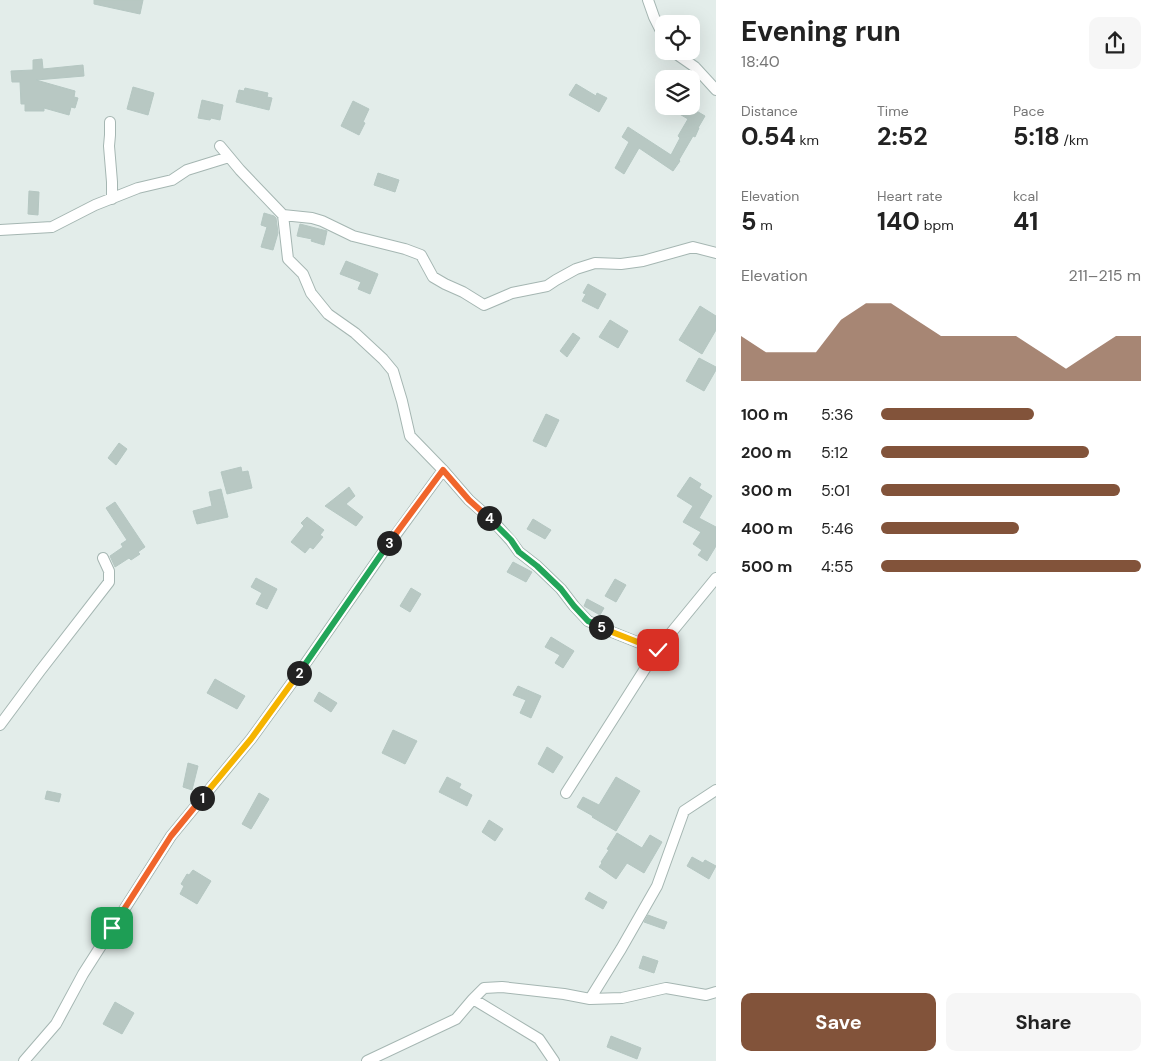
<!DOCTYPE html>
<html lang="en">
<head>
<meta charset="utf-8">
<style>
	body { margin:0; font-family:"DM Sans",sans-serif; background:#f6f6f6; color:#222; height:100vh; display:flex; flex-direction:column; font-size:19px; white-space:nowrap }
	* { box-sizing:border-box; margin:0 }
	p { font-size:16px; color:#767676 }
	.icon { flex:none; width:28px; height:28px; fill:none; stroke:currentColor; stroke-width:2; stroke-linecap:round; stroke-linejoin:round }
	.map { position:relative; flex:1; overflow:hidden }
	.details { display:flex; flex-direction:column; background:#fff; width:450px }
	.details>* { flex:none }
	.buttons { position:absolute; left:655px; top:15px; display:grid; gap:10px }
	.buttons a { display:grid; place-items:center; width:45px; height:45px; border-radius:10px; background:#fff; box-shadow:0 5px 20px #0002; font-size:25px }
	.pin { position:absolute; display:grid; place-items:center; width:42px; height:42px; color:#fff; margin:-21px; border-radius:10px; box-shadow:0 2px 8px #0006 }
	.km { position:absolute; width:25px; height:25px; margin:-12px; border-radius:50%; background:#222; color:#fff; font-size:14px; line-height:25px; text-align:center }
	.round { display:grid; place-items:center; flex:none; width:52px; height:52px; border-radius:10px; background:#f6f6f6 }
	.headline { display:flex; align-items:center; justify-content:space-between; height:85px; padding:0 25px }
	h1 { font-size:28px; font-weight:700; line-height:38px }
	.metrics { display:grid; grid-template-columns:repeat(3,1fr); gap:8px; height:85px; padding:5px 25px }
	.metrics div { display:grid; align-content:center }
	.metrics b { font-size:25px; font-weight:700 }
	.metrics small { font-size:14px; font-weight:400 }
	.metrics p { font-size:14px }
	.chart { height:140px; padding:10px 25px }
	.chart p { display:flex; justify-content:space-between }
	.chart svg { width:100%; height:90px; margin-top:5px; fill:#82533a; opacity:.7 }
	.primary-button { display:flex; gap:10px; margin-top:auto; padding:10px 25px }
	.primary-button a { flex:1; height:58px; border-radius:10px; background:#82533a; color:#fff; font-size:20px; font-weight:700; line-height:58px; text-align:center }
	.primary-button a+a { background:#f6f6f6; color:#222 }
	ul { padding:0 25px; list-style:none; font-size:16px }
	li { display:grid; grid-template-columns:80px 60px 1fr; align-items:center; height:38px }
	li i { height:12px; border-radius:6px; background:#82533a }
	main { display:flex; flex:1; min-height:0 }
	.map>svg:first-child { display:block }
	.building { fill:#b8c8c3; stroke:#b5c7c2 }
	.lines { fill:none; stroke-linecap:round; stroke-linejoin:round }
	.street-casing { stroke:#a5b6b2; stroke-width:12 }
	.street { stroke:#fff; stroke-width:10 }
	.split-1-casing { stroke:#fff; stroke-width:10 }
	.split-2-casing { stroke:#fff; stroke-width:10 }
	.split-3-casing { stroke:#fff; stroke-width:10 }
	.split-4-casing { stroke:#fff; stroke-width:10 }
	.split-5-casing { stroke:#fff; stroke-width:10 }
	.split-6-casing { stroke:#fff; stroke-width:10 }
	.split-1 { stroke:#f0652b; stroke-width:6 }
	.split-2 { stroke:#f5b400; stroke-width:6 }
	.split-3 { stroke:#22a559; stroke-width:6 }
	.split-4 { stroke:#f0652b; stroke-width:6 }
	.split-5 { stroke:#22a559; stroke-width:6 }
	.split-6 { stroke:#f5b400; stroke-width:6 }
</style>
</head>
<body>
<main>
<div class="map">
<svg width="716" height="1061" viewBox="0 0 716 1061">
	<rect width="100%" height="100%" fill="#e3edea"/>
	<path class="building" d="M94,0H143L140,14L94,4Z
		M42,59L43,69L83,65L84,76L36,80L75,91L74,97L78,98L75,108L71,107L69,115L44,108V111H25V104H21L20,82H12L11,71L33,70V60Z
		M576,84L596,96L597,93L607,98L599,112L569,95Z
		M133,87L154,93L148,115L127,109Z
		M245,88L268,93L267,97L272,98L269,110L236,102L239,90L244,91Z
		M202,100L223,105L220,120L211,118L210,120L198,118Z
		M353,101L369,109L363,122L365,123L359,135L341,126Z
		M666,106H688L705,116L698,128H699L695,137L693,136L679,160L680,161L673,171L639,148L624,174L615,168L629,142L622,137L628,127L671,155L680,138L678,136L688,119Z
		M378,173L399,180L395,192L374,185Z
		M29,191L39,192L38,215L28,214Z
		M264,213L274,216L276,218L278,233L273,250L261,247L267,227L261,225Z
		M300,224L327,231L324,245L311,241L312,239L297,236Z
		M346,261L378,274L370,294L358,289L361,282L340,274Z
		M588,284L606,294L598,309L582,301L586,294L583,293Z
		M700,306L716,316V330L702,354L679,340Z
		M610,320L628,331L618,348L599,337Z
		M573,333L580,338L567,357L560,351Z
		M699,358L716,367V370L704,391L686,381Z
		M546,414L559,420L546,447L533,441Z
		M119,443L127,449L116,465L108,458Z
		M241,467L242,472L248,471L252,488L227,494L221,472Z
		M690,477L701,484L699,488L712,496L699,518L716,527V546L707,561L698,555L702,550L693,544L701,532L683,522L693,506L677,496Z
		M349,487L355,496L346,504L363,517L356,526L325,506Z
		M221,489L228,517L197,524L193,511L212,506L209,492Z
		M115,502L145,547L138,552L140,554L131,560L129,558L115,567L110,556L123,547L121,544L127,540L106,508Z
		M307,517L324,530L320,535L323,537L313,549L310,547L305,553L291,542L304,526L301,523Z
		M533,519L551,530L545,539L527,529Z
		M513,562L532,572L526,582L507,572Z
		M256,578L277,589L267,609L256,604L262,593L251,587Z
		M615,579L626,585L616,602L605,596Z
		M411,588L421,594L410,612L400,606Z
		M587,599L604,608L600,615L584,606Z
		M551,637L574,651L563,668L555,663L560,655L545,647Z
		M215,679L245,696L237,709L207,693Z
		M518,686L541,696L531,718L520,713L526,700L513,695Z
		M319,692L337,703L331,712L314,701Z
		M393,730L417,741L405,764L382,753Z
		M547,747L563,757L553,773L538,764Z
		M188,763L198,766L192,790L183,787Z
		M447,777L461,784L459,788L472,795L467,806L439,792Z
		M616,777L640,791L616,831L592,817L593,816L577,807L583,797L599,805Z
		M47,791L61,794L59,802L45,799Z
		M259,793L269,799L251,829L242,824Z
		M489,820L503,829L495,841L482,832Z
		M617,833L642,848L650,835L662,842L644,873L627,863L616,879L599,867L602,863L601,862L609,850L607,849Z
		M692,857L703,863L705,860L716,866L709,879L687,866Z
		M193,870L211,881L197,904L180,894L184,886L181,884L187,874L189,875Z
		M589,892L607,902L603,909L585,899Z
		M648,915L667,922L664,929L644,922Z
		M643,956L658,961L654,973L639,968Z
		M115,1002L134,1013L122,1034L103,1024Z
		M611,1036L641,1048L637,1059L607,1047Z"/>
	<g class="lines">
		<g class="street-casing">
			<path id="street" d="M648,0L654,17L664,37
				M672,51L695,67L716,90
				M110,122V135L109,146L112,182V199
				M220,146L240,170L283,215L288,259L303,274L311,293L328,314L355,333L383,359L393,371L402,401L410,436L443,470L469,500L493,521L511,541L519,552L537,566L561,589L574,606L588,621L612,632L657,650
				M283,215L312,218L322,221L353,236L405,249L421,255L433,277L445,284L463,292L484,305L512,293L547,286L556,280L576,269L595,263L621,264L643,261L693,247L716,253
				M0,230L52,227L95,205L138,188L172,180L187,170L229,157
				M0,725L40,671L109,582V571L103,558
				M566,793L657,650L716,578
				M473,999L539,1039L554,1061
				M590,999L621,949L657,886L684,811L716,790
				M24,1061L56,1024L83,974L171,836L251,739L296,677L381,555L443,470
				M367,1061L456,1019L473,999L484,988L502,987L564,994L590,999L622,998L666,988L706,995L716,992"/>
		</g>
		<use href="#street" class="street"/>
	</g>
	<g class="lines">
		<g class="split-1-casing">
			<path id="split-1" d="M112,928L171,836L202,798"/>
		</g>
		<g class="split-2-casing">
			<path id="split-2" d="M202,798L251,739L299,673"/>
		</g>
		<g class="split-3-casing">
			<path id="split-3" d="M299,673L389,543"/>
		</g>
		<g class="split-4-casing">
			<path id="split-4" d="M389,543L443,470L469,500L489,518"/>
		</g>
		<g class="split-5-casing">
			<path id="split-5" d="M489,518L511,540L519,552L537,566L561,589L574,606L588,621L601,627"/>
		</g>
		<g class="split-6-casing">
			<path id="split-6" d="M601,627L612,632L658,650"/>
		</g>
		<use href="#split-1" class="split-1"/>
		<use href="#split-2" class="split-2"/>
		<use href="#split-3" class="split-3"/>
		<use href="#split-4" class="split-4"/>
		<use href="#split-5" class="split-5"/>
		<use href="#split-6" class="split-6"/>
	</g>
</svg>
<div class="buttons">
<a><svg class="icon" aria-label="locate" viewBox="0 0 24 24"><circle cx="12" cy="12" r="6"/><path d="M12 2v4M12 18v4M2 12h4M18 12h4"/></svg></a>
<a><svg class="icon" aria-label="layers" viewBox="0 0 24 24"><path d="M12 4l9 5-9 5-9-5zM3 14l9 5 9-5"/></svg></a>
</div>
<div class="pin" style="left:112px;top:928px;background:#1e9e55"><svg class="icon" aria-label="arrive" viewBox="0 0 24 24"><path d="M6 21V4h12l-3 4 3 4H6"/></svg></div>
<div class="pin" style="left:658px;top:650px;background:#d93025"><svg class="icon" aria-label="check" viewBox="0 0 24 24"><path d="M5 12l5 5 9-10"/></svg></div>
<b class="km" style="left:202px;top:798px">1</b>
<b class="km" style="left:299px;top:673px">2</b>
<b class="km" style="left:389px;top:543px">3</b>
<b class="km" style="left:489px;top:518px">4</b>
<b class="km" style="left:601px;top:627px">5</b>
</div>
<section class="details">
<div class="headline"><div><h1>Evening run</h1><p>18:40</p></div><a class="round"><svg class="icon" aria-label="share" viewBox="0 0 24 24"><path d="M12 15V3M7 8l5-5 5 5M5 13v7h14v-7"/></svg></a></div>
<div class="metrics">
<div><p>Distance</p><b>0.54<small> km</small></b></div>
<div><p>Time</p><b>2:52</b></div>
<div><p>Pace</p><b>5:18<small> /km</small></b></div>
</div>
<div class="metrics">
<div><p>Elevation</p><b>5<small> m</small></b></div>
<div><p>Heart rate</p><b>140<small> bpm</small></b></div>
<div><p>kcal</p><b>41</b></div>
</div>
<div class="chart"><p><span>Elevation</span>211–215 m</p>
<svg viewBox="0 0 160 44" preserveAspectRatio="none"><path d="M0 44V22L10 30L20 30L30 30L40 14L50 6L60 6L70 14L80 22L90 22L100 22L110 22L120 30L130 38L140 30L150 22L160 22V44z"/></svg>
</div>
<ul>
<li><b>100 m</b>5:36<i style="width:59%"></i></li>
<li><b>200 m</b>5:12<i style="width:80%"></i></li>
<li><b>300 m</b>5:01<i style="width:92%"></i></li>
<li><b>400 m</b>5:46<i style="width:53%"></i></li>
<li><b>500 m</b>4:55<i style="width:100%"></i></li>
</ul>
<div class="primary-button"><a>Save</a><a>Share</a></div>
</section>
</main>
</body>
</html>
